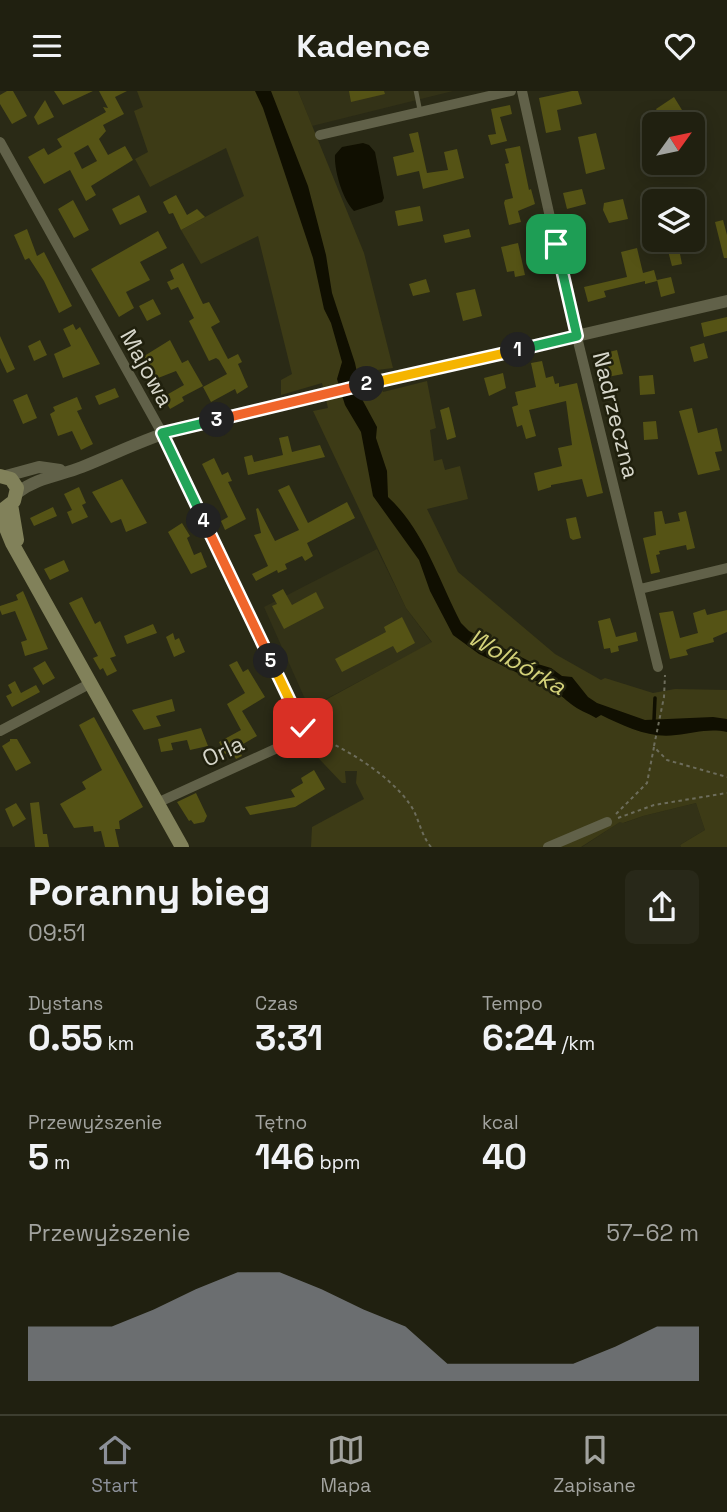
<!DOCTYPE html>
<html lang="pl">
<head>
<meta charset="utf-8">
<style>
	body { margin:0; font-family:"Space Grotesk",sans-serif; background:#282819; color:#f1f3f6; height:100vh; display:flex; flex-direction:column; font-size:26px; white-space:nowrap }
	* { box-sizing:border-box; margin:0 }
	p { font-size:23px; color:#a2a39f }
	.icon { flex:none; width:38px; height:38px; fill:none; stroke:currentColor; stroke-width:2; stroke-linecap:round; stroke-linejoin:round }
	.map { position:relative; height:756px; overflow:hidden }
	.details { display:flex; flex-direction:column; background:#202010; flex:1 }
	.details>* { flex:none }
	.needle { width:46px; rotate:57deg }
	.controls { position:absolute; left:642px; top:21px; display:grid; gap:14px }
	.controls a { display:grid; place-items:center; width:63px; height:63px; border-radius:10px; background:#202010; box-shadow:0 4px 18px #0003,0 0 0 2px #3d3e30; font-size:35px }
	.pin { position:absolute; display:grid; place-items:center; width:60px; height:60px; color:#fff; margin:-30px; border-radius:14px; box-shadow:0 4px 10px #0006 }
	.km { position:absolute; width:35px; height:35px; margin:-18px; border-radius:50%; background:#222; color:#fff; font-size:19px; line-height:35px; text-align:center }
	.round { display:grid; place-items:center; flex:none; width:74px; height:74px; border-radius:10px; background:#282819 }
	.summary { display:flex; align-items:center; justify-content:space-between; height:119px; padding:0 28px }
	h1 { font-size:38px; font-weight:700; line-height:52px }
	.metrics { display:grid; grid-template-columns:repeat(3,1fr); gap:10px; height:119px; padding:7px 28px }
	.metrics div { display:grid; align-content:center }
	.metrics b { font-size:35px; font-weight:700 }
	.metrics small { font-size:19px; font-weight:400 }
	.metrics p { font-size:19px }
	.chart { height:196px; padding:14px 28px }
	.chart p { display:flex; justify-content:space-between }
	.chart svg { width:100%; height:126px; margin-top:7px; fill:#8c9099; opacity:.7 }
	header { display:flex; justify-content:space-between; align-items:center; height:91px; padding:0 28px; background:#202010; font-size:32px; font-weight:700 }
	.tab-bar { display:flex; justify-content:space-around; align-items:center; height:98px; border-top:2px solid #3d3e30; background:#202010; font-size:19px; color:#a2a39f }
	.tab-bar a { display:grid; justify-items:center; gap:4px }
	.tab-bar .on { color:#8c9099 }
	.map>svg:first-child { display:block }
	.built { fill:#333217 }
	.green { fill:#3d3b16 }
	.water { fill:#100f01 }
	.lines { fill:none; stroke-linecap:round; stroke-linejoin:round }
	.stream { stroke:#100f01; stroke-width:3.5 }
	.building { fill:#555315; fill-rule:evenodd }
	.path { stroke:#6d6d5c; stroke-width:2; stroke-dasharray:3.5 3.5; stroke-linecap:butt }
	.service { stroke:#616149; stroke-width:4.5 }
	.minor { stroke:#616149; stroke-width:10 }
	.tertiary { stroke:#616149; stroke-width:12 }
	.secondary { stroke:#81815a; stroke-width:14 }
	.split-1-casing { stroke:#fff; stroke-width:14 }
	.split-2-casing { stroke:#fff; stroke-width:14 }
	.split-3-casing { stroke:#fff; stroke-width:14 }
	.split-4-casing { stroke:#fff; stroke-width:14 }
	.split-5-casing { stroke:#fff; stroke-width:14 }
	.split-6-casing { stroke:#fff; stroke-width:14 }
	.split-1 { stroke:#22a559; stroke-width:9 }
	.split-2 { stroke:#f5b400; stroke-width:9 }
	.split-3 { stroke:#f0652b; stroke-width:9 }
	.split-4 { stroke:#22a559; stroke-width:9 }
	.split-5 { stroke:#f0652b; stroke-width:9 }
	.split-6 { stroke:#f5b400; stroke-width:9 }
	.labels { text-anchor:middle; stroke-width:5; stroke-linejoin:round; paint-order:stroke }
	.street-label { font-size:23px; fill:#d6d6ca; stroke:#20200d }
	.water-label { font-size:24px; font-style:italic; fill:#d3d179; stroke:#20200d }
</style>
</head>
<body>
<header><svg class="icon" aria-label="menu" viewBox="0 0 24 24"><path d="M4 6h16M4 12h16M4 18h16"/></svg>Kadence<svg class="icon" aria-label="heart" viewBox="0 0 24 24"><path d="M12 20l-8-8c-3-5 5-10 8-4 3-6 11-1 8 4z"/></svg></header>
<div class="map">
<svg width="727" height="756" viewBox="0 0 727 756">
	<rect width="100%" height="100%" fill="#2a2a16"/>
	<path class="built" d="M298,0H453L312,35Z
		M377,458L406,517L432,552L309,617L264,516Z
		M696,712L705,739L680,754L681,756H582L621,730L624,732L643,725Z"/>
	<path class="green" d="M137,0H298L364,162L393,277L377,279L383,301L427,290L436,337L430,339L434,370L442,368L445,379L460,375L468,408L427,418L458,481L555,563L601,589L605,587L653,602L675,598L727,599V756H681L680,754L705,739L696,712L643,725L623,732L620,731L581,756H311L312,736L364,708L356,692L357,680H345L346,692H342L307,655L316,642L309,618L432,551L406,517L313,320L328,317L322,292L281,304V289L292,283L258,145L201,173L181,139L244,105L226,57L150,96L135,68L148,61L134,20L143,16Z"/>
	<path class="water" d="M255,0H271L308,95L326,164L332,202L355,272L363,310L377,336L376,347L387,380L388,406C424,439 439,490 461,532L469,540L531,571L551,577L562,585L572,586L588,606L597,612L645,629L713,626L727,628V641C709,637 694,642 676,644C650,648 624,635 601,624L596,627C588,622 578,619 571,613C558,603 550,592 532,589L479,563L453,544L430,500L419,469L373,405L361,341L345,314L337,288L342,271L331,232L324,218L313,167L263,17Z
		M363,52L369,54L375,61L384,107L382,111L354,120C343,109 334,80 335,64L342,56Z"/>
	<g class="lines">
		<path class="stream" d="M654,629L655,607"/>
	</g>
	<path class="building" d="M7,0H13L27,25L12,33L0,13V4Z
		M54,0H93L63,14Z
		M99,0H127L115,6L124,23L103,34L106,40L99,48L108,64L125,55L133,69L91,95L96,104L86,110L70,79L44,93L28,66L44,57L48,64L62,56L57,48L106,21L103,16L108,17ZM88,54L97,70L82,78L74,62Z
		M349,0H384L385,3L351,11Z
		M572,0H578L582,13L557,19L561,39L546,42L539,7Z
		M674,6L682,19L664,31L656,18Z
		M45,9L54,26L38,34L34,26Z
		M510,14L512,23L500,26L507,50L491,54L488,44L496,43L491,18Z
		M418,41L427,82L448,79L444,61L457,58L464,87L423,98L419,80L397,85L393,66L414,61L409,43Z
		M596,42L605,78L586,83L578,46Z
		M520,55L529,99L531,98L535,113L518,120L521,131L509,134L504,112L505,109L513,107L505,73L509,72L505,58Z
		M582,98L586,113L567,118L563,102Z
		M139,104L147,121L120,134L112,118Z
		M176,104L187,124L197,118L205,126L181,139L173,122L169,123L163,111Z
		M623,108L628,128L609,132L603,119L604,112Z
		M73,109L89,139L74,147L58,118Z
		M420,115L423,130L398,135L395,120Z
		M723,129L727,144V167H724L715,131Z
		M27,138L37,165L44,161L72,215L59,222L44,190L29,167L25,169L14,144Z
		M469,138L471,146L445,152L443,144Z
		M158,140L167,157L140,171L150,189L126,201L134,217L119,226L91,178Z
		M518,152L525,184L515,186L514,180L507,181L501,156Z
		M678,153L682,173L672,175L667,156Z
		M637,157L643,182L654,179L657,190L645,193V190L604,200L606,206L588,211L584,196L627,186L621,161Z
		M183,172L203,213L209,211L220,231L211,236L228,268L238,263L242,271L238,273L248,296L237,303L235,298L211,311L203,296L227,283L219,269L216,267L209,270L189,230L194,227L178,196L171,199L167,191L174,188L170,179Z
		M671,186L675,202L661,206L657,189Z
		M426,188L430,201L413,205L409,193Z
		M475,198L482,225L463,230L456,202Z
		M153,208L161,223L147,230L139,215Z
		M727,226V240L704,246L701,232Z
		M73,233L76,239L80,236L100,273L63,287L54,263L71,255L63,238Z
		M0,245L15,278L7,282L0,267Z
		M40,249L47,264L34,270L28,255Z
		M170,249L182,272L188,269L203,295L182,306L184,310L170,318L163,306L184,294L176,280L153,289L141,267Z
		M704,252L708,267L694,271L690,256Z
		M617,259L623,283L602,287L597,264Z
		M542,270L546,287L553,285L555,293L559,292V296L577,292L603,402L587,406L582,388L551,394V396L538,400L534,382L562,375L558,357L572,354L566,310L529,319L536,345L526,348L522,334L517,336L512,316L518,314L515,301L536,296L531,272Z
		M503,282L506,297L489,305L484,287Z
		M653,284L655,303L640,304L639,285Z
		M115,297L119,306L99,314L95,305Z
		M27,303L37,327L23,333L13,309Z
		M77,306L82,318L77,320L93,353L81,359L72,340L58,345L50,323L55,320L53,316Z
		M449,316L456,346L447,349L440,319Z
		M692,317L698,342L717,337L722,360L715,361L720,379L698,384L679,320Z
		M656,330L658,348L644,349L643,331Z
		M288,345L292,361L320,354L325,366L248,384L244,366L252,364L254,371L283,364L279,347Z
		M214,367L222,384L228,381L232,390L228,391L246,428L225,439L221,430L228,426L202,373Z
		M122,388L147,432L126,441L121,428L111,432L92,401Z
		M289,394L308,432L347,411L355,427L307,452L313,465L305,470L302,465L285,473L287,478L278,482L277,479L256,490L252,483L268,475L254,444L261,442L256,418L258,417L275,450L299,439L278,399Z
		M79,396L86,412L82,414L88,426L72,433L67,421L72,419L64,403Z
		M53,416L57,425L34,435L30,427Z
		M662,420L665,433L680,430L678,422L686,420L695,457L687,459L686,454L659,460L660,463L656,464L660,481L651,483L643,447L656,444L654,421Z
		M576,426L581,447L573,449L570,447L566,428Z
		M182,432L190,445L187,447L194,464L201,461L207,476L191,483L168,441Z
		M64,469L69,480L50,489L44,478Z
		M283,498L292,514L316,501L324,517L284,538L272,515L277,513L272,504Z
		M23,500L48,558L25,565L21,551L27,549L15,520L2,524L0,519V515L18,509L16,504Z
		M82,506L95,533L100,530L116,565L110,567L117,580L107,585L103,577L100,579L93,567L98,565L69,512Z
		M705,518L707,524L727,519V541L713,547L714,551L691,557L686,559L688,564L670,568L659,522L673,520L680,547L698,542L693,522Z
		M402,526L415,552L397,562L393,555L342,581L335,568L386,541L384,536Z
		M610,527L616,546L636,541L638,550L618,555L619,560L611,562L610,557L604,558L598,530Z
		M153,533L157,542L127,553L124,545Z
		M173,542L175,549L179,547L185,561L174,566L166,546Z
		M45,570L55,587L43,594L33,577Z
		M237,570L243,581L248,578L265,606L242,620L257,645L238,656L242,665L236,668L231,660L225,663L219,651L241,639L227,613L245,602L229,574Z
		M15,590L21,602L36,594L40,601L12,616L6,605L12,602L8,594Z
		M172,608L175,620L156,625L161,635L144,639L132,619Z
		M94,626L143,716L119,730L120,738H115L119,756H105L101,740L94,741L93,735L74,737L60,713L86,698L82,691L102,679L79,634Z
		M201,637L208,655L190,659L187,649L171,652L173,659L161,661L158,648Z
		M10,648H17L31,672L16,680L2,655L10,650Z
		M314,679L325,698L295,716L250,724L245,716L295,706L291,699L303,692L301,687Z
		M196,702L207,725L204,731L194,733L191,729L189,730L177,711Z
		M39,711L43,743H47L49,756H35L30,712Z
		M16,712L26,728L13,736L5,718Z"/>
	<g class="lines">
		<path class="path" d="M310,643C343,655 388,683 409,712C419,725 420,743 431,756
			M654,655L664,606L665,584
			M616,723L647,692L654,656L667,669L727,686
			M618,727L654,714L727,702"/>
		<path class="service" d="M416,0L420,20"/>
		<path class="minor" d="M522,0L573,230L658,576
			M320,44L511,0
			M0,51L162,342L303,637L297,648L157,712
			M640,498L727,477
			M0,640L91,592
			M548,756L607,731"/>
		<path class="tertiary" d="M6,385L39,376L60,379
			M17,402C38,386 59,385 82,376C117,362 148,346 184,336L727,210"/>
		<path class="secondary" d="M0,385L11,388L17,397L14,410L5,417
			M11,413L17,449
			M0,423L12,452L182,756"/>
	</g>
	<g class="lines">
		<g class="split-1-casing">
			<path id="split-1" d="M518,259L577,245L556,153"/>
		</g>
		<g class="split-2-casing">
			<path id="split-2" d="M367,293L518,259"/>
		</g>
		<g class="split-3-casing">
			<path id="split-3" d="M217,329L367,293"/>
		</g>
		<g class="split-4-casing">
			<path id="split-4" d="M204,430L162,342L217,329"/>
		</g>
		<g class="split-5-casing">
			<path id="split-5" d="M204,430L271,570"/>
		</g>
		<g class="split-6-casing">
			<path id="split-6" d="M271,570L303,637"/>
		</g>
		<use href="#split-1" class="split-1"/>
		<use href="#split-2" class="split-2"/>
		<use href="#split-3" class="split-3"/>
		<use href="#split-4" class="split-4"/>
		<use href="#split-5" class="split-5"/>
		<use href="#split-6" class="split-6"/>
	</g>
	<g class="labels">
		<g class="street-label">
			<text transform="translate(147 277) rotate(61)" y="8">Majowa</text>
			<text transform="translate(616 324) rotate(76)" y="8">Nadrzeczna</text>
			<text transform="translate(223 660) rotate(-25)" y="8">Orla</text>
		</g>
		<g class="water-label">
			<text transform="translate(517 571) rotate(30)" y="8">Wolbórka</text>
		</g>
	</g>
</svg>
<div class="controls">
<a><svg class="needle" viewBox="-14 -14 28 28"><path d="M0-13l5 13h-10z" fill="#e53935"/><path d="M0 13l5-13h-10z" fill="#a2a39f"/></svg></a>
<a><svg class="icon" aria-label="layers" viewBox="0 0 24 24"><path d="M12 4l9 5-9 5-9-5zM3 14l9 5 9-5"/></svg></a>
</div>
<div class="pin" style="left:556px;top:153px;background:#1e9e55"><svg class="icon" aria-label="arrive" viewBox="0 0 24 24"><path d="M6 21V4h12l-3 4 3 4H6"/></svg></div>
<div class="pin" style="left:303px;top:637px;background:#d93025"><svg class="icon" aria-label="check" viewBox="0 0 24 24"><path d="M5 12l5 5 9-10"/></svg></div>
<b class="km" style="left:518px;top:259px">1</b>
<b class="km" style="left:367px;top:293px">2</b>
<b class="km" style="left:217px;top:329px">3</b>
<b class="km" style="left:204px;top:430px">4</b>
<b class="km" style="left:271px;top:570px">5</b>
</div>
<section class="details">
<div class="summary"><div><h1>Poranny bieg</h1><p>09:51</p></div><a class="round"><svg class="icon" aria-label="share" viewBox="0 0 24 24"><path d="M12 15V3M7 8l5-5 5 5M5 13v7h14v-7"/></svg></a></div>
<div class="metrics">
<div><p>Dystans</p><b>0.55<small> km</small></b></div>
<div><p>Czas</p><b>3:31</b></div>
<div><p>Tempo</p><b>6:24<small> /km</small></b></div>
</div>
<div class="metrics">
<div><p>Przewyższenie</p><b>5<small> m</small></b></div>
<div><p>Tętno</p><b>146<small> bpm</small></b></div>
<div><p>kcal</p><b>40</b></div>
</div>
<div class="chart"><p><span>Przewyższenie</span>57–62 m</p>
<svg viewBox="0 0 160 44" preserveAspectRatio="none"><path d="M0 44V25L10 25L20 25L30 19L40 12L50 6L60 6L70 12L80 19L90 25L100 38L110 38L120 38L130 38L140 32L150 25L160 25V44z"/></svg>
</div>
</section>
<nav class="tab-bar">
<a class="on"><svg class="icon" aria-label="home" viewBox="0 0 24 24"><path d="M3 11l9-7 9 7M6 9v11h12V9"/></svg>Start</a>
<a><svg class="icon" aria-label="map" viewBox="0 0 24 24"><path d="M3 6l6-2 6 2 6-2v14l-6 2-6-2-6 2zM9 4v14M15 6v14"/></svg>Mapa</a>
<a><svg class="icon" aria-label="saved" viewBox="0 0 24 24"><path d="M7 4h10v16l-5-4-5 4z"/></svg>Zapisane</a>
</nav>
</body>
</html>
